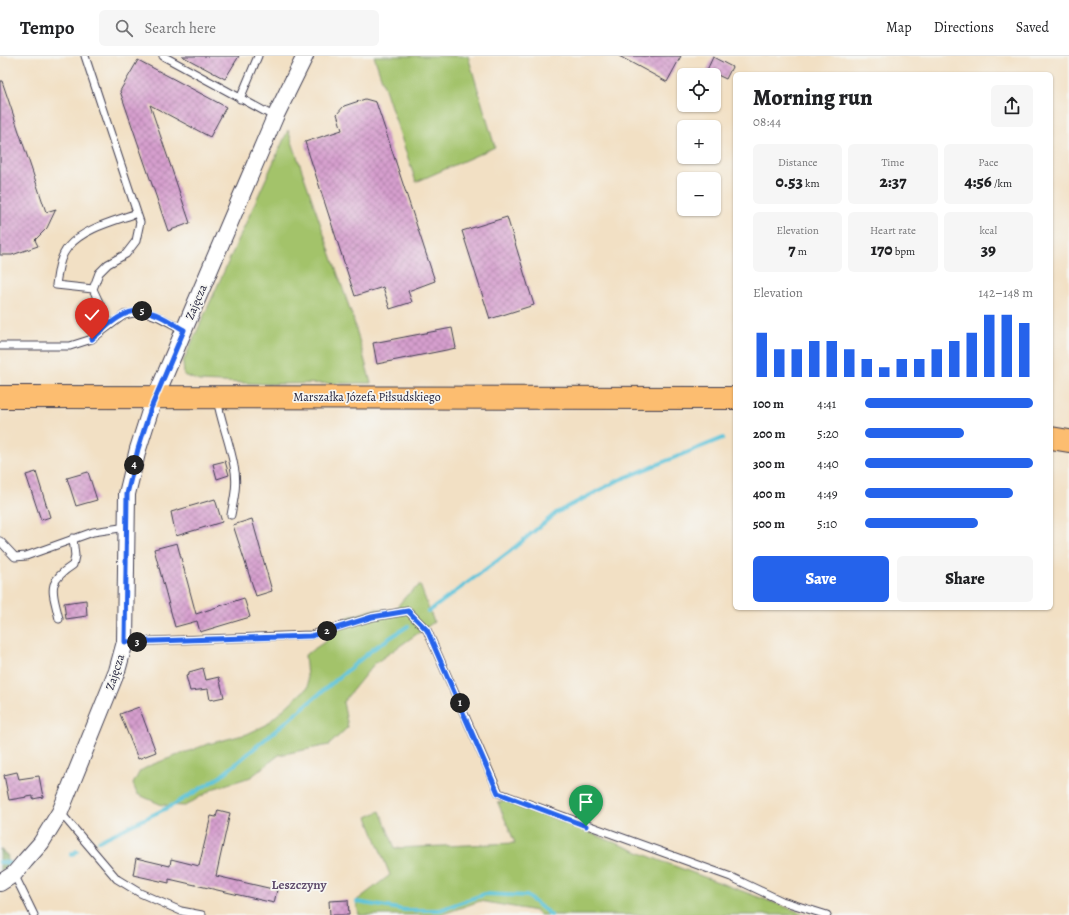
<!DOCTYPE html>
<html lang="en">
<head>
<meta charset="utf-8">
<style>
	body { margin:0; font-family:Alegreya,serif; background:#f6f6f6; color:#202124; height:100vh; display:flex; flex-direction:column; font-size:15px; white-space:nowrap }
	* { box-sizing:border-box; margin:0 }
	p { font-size:13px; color:#757577 }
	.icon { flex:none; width:22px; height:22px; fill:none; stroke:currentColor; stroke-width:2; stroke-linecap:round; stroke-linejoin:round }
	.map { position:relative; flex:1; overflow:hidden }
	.side { position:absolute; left:733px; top:16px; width:320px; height:538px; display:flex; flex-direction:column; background:#fff; border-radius:6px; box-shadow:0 1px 3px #0004 }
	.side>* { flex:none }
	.controls { position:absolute; left:677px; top:12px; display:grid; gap:8px }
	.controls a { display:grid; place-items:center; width:44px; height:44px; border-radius:6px; background:#fff; box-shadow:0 1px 3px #0004; font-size:20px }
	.pin { position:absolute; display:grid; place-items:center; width:34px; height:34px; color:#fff; margin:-41px -17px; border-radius:50% 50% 50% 0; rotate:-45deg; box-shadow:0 0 4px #0007 }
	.pin .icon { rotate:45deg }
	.km { position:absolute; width:20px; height:20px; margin:-10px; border-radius:50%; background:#222; color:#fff; font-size:11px; line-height:20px; text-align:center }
	.round { display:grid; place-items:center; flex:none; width:42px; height:42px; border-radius:6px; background:#f6f6f6 }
	.overview { display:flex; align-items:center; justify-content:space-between; height:68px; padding:0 20px }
	h1 { font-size:22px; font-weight:800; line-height:30px }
	.stats { display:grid; grid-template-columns:repeat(3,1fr); gap:6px; height:68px; padding:4px 20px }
	.stats div { display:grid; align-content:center; border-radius:6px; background:#f6f6f6; text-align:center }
	.stats b { font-size:17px; font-weight:800 }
	.stats small { font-size:11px; font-weight:400 }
	.stats p { font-size:11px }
	.chart { height:112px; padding:8px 20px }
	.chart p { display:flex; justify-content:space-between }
	.chart svg { width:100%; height:72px; margin-top:4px; stroke:#2563eb; stroke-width:6 }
	.primary-button { display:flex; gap:8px; margin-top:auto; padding:8px 20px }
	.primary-button a { flex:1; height:46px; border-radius:6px; background:#2563eb; color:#fff; font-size:16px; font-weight:800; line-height:46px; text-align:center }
	.primary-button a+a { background:#f6f6f6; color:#202124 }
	ul { padding:0 20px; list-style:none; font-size:13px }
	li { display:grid; grid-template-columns:64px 48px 1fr; align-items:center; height:30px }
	li i { height:10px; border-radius:5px; background:#2563eb }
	header { display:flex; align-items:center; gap:24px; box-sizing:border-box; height:56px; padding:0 20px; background:#fff; border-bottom:1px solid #e0e0e0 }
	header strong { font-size:19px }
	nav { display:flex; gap:22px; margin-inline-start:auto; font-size:14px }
	.search { width:280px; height:36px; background:#f6f6f6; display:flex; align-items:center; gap:10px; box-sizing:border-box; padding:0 14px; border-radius:6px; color:#757577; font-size:15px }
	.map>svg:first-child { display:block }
	.green { fill:#a3c36b; stroke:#627253 }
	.forest { fill:url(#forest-crowns); stroke:#52664d }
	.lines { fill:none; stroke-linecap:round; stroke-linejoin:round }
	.stream { stroke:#5cc3d9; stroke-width:4 }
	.building { fill:url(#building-cross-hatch) }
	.service-casing { stroke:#413e50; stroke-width:9 }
	.tertiary-casing { stroke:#413e50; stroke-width:18 }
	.trunk-casing { stroke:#413e50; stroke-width:24 }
	.service { stroke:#fff; stroke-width:7 }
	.tertiary { stroke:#fff; stroke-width:16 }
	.trunk { stroke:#fcbd6f; stroke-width:22 }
	.route-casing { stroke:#fff; stroke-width:8 }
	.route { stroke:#2563eb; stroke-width:5 }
	.labels { text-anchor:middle; stroke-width:3.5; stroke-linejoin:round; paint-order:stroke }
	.street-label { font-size:12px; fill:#22223b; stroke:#f6f6f2 }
	.neighbourhood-label { font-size:13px; font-weight:bold; fill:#614e6e; stroke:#f6f6f2 }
</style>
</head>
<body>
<header>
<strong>Tempo</strong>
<div class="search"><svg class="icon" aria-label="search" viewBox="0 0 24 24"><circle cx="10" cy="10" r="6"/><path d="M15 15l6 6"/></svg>Search here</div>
<nav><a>Map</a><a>Directions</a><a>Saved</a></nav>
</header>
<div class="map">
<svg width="1069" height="859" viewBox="0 0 1069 859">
	<defs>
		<pattern id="forest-crowns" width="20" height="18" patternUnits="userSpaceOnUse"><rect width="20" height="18" fill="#82a95f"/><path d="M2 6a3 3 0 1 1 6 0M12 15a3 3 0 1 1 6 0" fill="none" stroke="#6a8950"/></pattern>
		<pattern id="building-cross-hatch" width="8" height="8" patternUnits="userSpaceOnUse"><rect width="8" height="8" fill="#d69fce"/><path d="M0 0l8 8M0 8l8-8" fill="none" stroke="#ad81a8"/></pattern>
	</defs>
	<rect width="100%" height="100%" fill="#f6f6f2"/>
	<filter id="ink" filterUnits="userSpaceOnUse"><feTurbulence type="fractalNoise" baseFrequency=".025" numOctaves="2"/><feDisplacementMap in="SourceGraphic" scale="8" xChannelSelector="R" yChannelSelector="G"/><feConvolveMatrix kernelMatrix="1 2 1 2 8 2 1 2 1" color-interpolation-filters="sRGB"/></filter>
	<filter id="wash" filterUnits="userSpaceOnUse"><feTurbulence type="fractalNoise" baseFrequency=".012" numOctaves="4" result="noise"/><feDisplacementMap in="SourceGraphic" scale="16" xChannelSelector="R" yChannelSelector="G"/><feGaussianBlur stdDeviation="0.9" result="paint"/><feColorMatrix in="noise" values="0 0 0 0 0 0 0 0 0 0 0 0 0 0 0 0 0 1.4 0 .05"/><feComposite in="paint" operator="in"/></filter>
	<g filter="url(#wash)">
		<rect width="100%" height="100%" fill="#f2e0c4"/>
		<path class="green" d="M374,0H468L495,91L416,126Z
			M288,74L353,262L371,327L268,328L199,325L184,319L183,306Z
			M420,529L434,566L374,608L343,646L348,671L329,689L279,699L251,721L215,732L185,750L162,749L137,738L133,728L140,715L151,709L208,688L247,678L266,669L308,631L305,599L326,585L332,570L348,561L375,553L394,554L407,539Z
			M507,744L661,805L807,859H540L536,855L480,845L440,859H359L356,845L390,819L367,761L380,755L395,792L515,787L498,747Z"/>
		<path class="forest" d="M0,793L8,800L6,811L0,815Z"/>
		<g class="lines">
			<path class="stream" d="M428,556L509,496L556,457L619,424L723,382
				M99,785L173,749L220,721L373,593L408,570
				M71,799L77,795
				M0,806L9,807
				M357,846L405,854H440L485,838L527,840L551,859"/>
		</g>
		<g id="blocks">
			<path class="building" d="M182,0H239L225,23Z
				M619,0H681L667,26Z
				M713,1L732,11L726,23L707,14Z
				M138,4L226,51L210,81L150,49L190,167L168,175L120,35Z
				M0,25H2L46,156L56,153L47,172L35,184L38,190L12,199H0Z
				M365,43L376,46L435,225L408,235L412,246L390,253L383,231L355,240L305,86L342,74L337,58L344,50Z
				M507,161L534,249L490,263L462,175Z
				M452,272L456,292L377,308L373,287Z
				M225,405L229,419L217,423L213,408Z
				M36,416L50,461L41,464L26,419Z
				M88,416L97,444L76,450L67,422Z
				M215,443L222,466L176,480L171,456Z
				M252,463L272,535L256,540L233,469Z
				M177,487L196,558L244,542L250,561L200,576L197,565L175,571L154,493Z
				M86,544L87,560L66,563L64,547Z
				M203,612L206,624L219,621L224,641L210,644L208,633L190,635L186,620L189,619V616Z
				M139,651L156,696L138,703L120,658Z
				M17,716L19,723L39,720L43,741L33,743V740L9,744L4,719Z
				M218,754L230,757L216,820L277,834L274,847L169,823V827L133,819L136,802L170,810L171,803L199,810L211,760L216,761Z
				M348,844L349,859H330L329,845Z"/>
		</g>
	</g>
	<g filter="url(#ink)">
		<use href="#blocks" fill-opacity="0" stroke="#413e50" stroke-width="1"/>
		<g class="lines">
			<g class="service-casing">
				<path id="service" d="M85,0L140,166L136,185L126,198L108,208L99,217L93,233L109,268
					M163,0L275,61
					M240,43L258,0
					M93,233L56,229C58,216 59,202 68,191C84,172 115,165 137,157
					M0,290H70L92,283L124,259L143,255L159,261L184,274
					M217,343C221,366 230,387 234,410C238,426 234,443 231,459
					M0,485L15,501L26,500L93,476L127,471
					M59,563C53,535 45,527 73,509L75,500L73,482
					M125,586L311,579L372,561L408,555L427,574L499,737L731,821L782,845L827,859
					M60,756L117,823L140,837L181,855L202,859
					M14,818L34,859"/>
			</g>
			<g class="tertiary-casing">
				<path id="tertiary" d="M0,827L14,818L25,805L41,787L60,756L117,615L125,586L127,438L138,393L151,352L184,274L275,61L305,0"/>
			</g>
			<g class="trunk-casing">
				<path id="trunk" d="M0,341L735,342
					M1051,382L1069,385"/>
			</g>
			<use href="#service" class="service"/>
			<use href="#tertiary" class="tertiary"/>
			<use href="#trunk" class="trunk"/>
		</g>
	</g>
	<g class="lines" filter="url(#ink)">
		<g class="route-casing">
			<path id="route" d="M92,283C106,271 123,253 143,255C157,256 172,267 184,274L151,352L138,393L127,438L125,586L311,580L372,561L408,555L427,574L498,737L586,770"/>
		</g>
		<use href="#route" class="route"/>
	</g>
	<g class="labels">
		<g class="street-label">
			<text transform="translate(196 246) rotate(-67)" y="4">Zajęcza</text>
			<text x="367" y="345">Marszałka Józefa Piłsudskiego</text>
			<text transform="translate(115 616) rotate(-72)" y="4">Zajęcza</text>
		</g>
		<g class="neighbourhood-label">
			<text x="299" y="833">Leszczyny</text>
		</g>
	</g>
</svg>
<div class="controls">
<a><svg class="icon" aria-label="locate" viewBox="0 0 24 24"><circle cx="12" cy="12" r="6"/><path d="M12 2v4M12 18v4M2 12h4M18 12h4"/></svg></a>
<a>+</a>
<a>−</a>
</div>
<div class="pin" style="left:586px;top:770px;background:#1e9e55"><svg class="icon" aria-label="arrive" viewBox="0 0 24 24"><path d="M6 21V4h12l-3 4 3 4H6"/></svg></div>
<div class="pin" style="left:92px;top:283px;background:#d93025"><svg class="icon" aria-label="check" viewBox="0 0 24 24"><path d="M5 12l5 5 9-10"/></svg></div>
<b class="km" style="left:460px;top:647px">1</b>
<b class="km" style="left:327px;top:575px">2</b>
<b class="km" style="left:137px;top:586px">3</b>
<b class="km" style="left:134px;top:409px">4</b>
<b class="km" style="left:142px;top:255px">5</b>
<section class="side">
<div class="overview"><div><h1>Morning run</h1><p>08:44</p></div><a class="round"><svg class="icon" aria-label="share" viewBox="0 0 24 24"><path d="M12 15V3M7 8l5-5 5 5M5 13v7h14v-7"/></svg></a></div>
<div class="stats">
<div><p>Distance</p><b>0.53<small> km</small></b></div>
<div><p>Time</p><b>2:37</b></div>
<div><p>Pace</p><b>4:56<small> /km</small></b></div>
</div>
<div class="stats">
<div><p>Elevation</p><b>7<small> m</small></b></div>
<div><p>Heart rate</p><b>170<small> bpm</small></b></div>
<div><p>kcal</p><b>39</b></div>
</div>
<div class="chart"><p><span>Elevation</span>142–148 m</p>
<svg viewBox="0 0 160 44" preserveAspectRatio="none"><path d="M5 44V17M15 44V27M25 44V27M35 44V22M45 44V22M55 44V27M65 44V33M75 44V38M85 44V33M95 44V33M105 44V27M115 44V22M125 44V17M135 44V6M145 44V6M155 44V11"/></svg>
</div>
<ul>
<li><b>100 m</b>4:41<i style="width:100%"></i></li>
<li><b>200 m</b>5:20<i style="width:59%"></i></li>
<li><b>300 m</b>4:40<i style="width:100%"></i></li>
<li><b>400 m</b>4:49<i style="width:88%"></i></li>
<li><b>500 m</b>5:10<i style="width:67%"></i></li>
</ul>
<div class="primary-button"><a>Save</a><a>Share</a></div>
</section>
</div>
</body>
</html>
